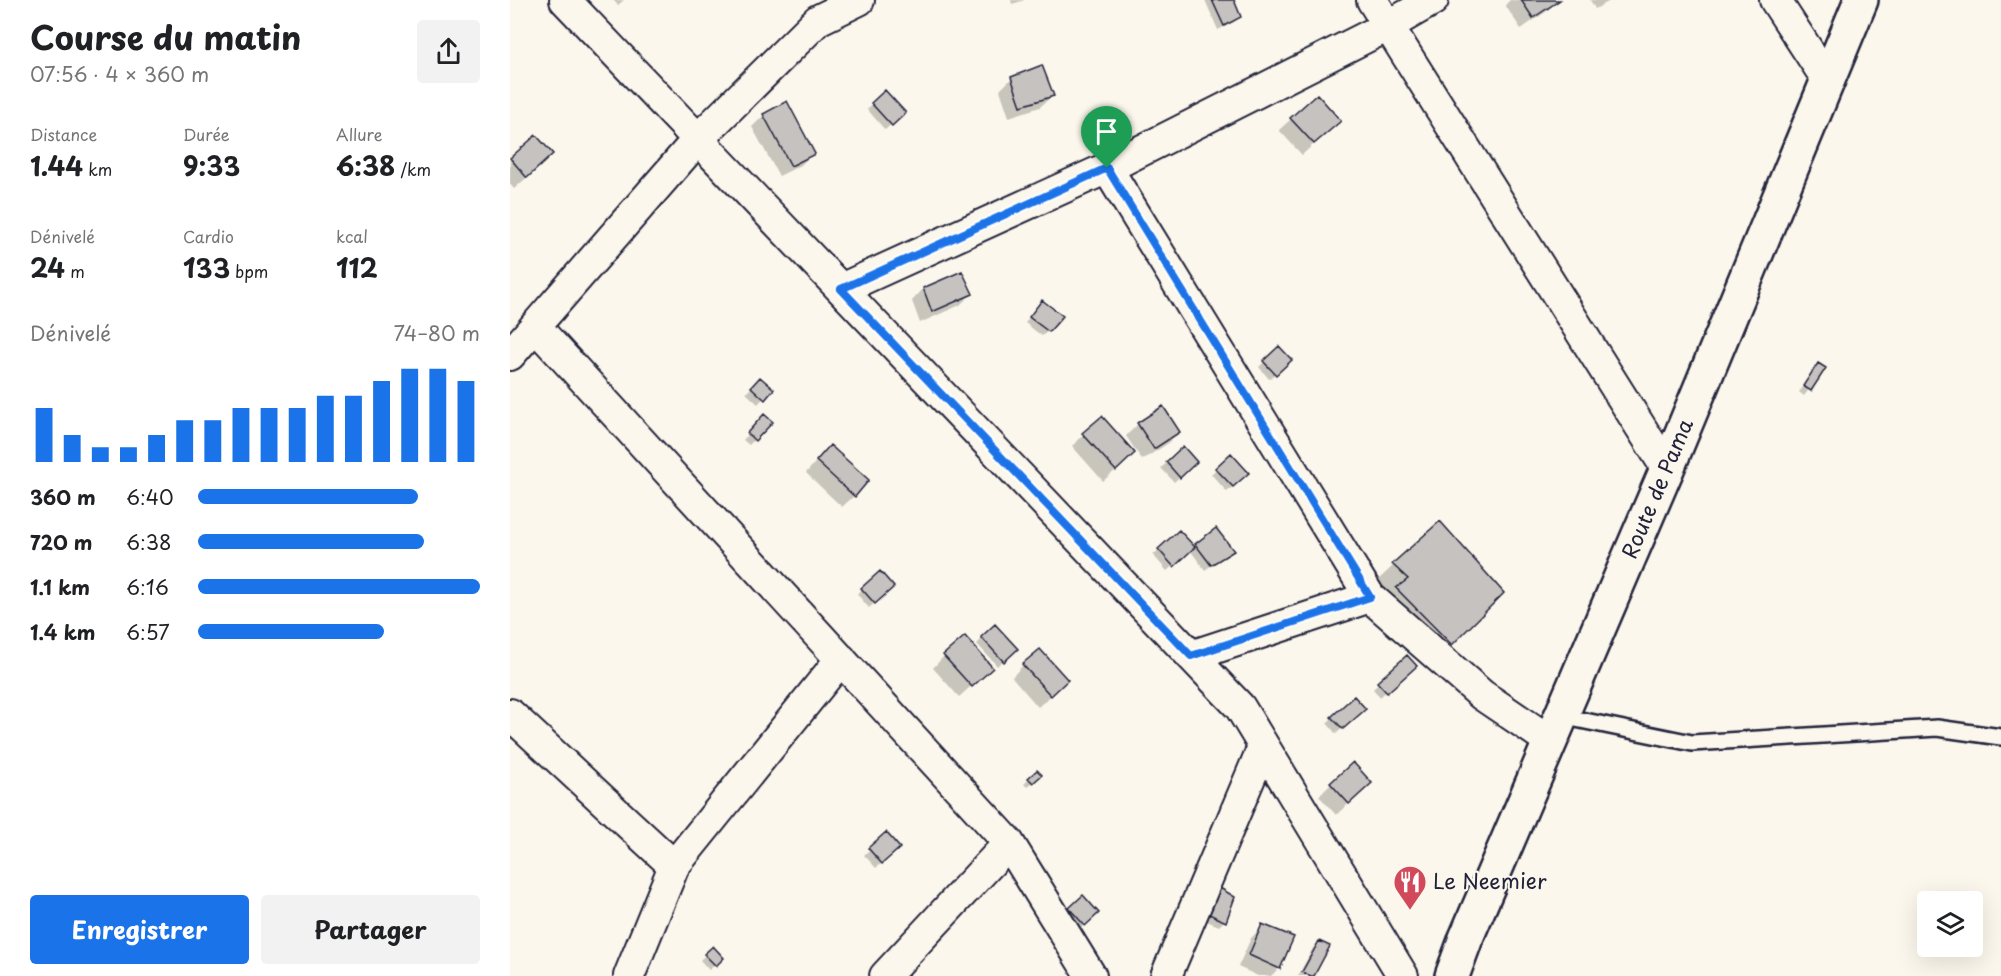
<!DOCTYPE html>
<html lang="fr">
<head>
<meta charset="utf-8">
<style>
	body { margin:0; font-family:"Playpen Sans",sans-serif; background:#f2f2f2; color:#202124; height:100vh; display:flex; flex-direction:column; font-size:22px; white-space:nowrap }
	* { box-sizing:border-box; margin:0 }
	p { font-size:20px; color:#757577 }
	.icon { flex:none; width:33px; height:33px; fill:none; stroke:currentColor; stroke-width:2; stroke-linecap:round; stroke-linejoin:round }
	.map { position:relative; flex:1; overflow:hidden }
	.details { display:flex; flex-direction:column; background:#fff; width:510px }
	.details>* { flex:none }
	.fabs { position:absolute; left:1407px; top:891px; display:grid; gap:12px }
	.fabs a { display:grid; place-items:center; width:66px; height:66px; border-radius:6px; background:#fff; box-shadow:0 6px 24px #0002; font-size:30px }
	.pin { position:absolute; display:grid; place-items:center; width:51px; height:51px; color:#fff; margin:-62px -26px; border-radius:50% 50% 50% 0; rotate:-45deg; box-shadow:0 0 6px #0007 }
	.pin .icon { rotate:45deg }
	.round { display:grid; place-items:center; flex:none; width:63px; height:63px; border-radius:6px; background:#f2f2f2 }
	.overview { display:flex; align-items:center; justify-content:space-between; height:102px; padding:0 30px }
	h1 { font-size:33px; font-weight:700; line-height:45px }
	.figures { display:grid; grid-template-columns:repeat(3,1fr); gap:9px; height:102px; padding:6px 30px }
	.figures div { display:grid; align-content:center }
	.figures b { font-size:26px; font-weight:700 }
	.figures small { font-size:16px; font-weight:400 }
	.figures p { font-size:16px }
	.chart { height:168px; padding:12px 30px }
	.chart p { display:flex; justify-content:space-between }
	.chart svg { width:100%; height:108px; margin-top:6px; stroke:#1a73e8; stroke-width:6 }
	.cta { display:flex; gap:12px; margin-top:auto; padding:12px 30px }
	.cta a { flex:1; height:69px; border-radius:6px; background:#1a73e8; color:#fff; font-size:24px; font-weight:700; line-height:69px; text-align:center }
	.cta a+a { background:#f2f2f2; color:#202124 }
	ul { padding:0 30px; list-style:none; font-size:20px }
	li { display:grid; grid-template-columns:96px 72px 1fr; align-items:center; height:45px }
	li i { height:15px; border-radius:8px; background:#1a73e8 }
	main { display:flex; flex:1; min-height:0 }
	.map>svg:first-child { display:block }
	.shadow { fill:#0003 }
	.building { fill:#c6c2c0; stroke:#22223b; stroke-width:1.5 }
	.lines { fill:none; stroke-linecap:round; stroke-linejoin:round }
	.service-casing { stroke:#22223b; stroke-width:20 }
	.minor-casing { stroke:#22223b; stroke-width:34 }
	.trunk-casing { stroke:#22223b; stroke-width:38 }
	.service { stroke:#fbf7ec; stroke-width:15 }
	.minor { stroke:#fbf7ec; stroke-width:30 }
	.trunk { stroke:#fbf7ec; stroke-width:33 }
	.route-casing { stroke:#fff; stroke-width:12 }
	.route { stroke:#1a73e8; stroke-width:8 }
	.labels { text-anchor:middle; stroke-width:4.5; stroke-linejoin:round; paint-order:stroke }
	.street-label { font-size:21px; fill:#22223b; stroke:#fbf7ec }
	.poi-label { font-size:21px; fill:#22223b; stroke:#fbf7ec; text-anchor:start }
</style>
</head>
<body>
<main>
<section class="details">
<div class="overview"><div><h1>Course du matin</h1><p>07:56 · 4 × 360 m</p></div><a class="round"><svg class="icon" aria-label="share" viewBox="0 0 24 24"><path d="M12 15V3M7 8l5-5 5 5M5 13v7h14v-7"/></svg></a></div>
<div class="figures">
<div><p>Distance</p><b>1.44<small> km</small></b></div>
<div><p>Durée</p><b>9:33</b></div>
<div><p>Allure</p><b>6:38<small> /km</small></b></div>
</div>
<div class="figures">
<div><p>Dénivelé</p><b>24<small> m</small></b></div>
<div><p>Cardio</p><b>133<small> bpm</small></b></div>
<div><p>kcal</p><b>112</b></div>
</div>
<div class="chart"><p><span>Dénivelé</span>74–80 m</p>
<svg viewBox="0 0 160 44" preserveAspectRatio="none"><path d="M5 44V22M15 44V33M25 44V38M35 44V38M45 44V33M55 44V27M65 44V27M75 44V22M85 44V22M95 44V22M105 44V17M115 44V17M125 44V11M135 44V6M145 44V6M155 44V11"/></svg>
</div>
<ul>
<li><b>360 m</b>6:40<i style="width:78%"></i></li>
<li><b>720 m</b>6:38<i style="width:80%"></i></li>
<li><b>1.1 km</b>6:16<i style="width:100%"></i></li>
<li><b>1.4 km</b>6:57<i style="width:66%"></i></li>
</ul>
<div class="cta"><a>Enregistrer</a><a>Partager</a></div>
</section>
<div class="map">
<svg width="1491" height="976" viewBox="0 0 1491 976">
	<rect width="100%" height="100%" fill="#fbf7ec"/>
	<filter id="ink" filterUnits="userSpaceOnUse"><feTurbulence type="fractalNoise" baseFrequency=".0167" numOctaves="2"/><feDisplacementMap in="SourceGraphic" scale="12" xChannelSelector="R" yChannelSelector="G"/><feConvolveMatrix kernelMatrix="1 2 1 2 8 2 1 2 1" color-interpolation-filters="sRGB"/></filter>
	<g filter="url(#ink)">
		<path class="shadow" d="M103,0H114L108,5Z
			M501,0H515L502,4Z
			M695,0H723L730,17L724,22L708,30Z
			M1000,0H1048L1037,11L1011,29L995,5Z
			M1080,0H1102L1085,9Z
			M502,78L542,96L530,107L499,117L490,90Z
			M375,92L394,113L375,130L357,109Z
			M254,115L303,153L291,165L269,176L242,127Z
			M781,119L817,132L792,155L769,130Z
			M26,137L30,166L4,189L0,184V160Z
			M413,289L461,294L450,305L410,323L402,301Z
			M527,307L538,331L532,336L515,323Z
			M769,348L780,360L759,379L749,367Z
			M1308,365L1314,369L1294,396L1289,392Z
			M250,379L262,389L248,404L236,393Z
			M652,408L668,432L657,444L632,460L616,436L628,424Z
			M254,416L261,422L239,445L233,440Z
			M592,418L612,465L593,481L562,446Z
			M673,448L685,462L664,482L651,468Z
			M721,456L737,473L717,492L701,474Z
			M309,458L344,496L332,507L296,473Z
			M706,530L722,551L695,570L680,550L657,571L643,555L669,532L683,548Z
			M884,565L992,593L924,661L866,582Z
			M352,589L377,592L359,608L347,594Z
			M485,626L506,649L487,666L467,644Z
			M434,656L469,679L449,697L423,668Z
			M897,657L899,671L870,697L863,689Z
			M513,665L545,692L528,707L502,677Z
			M848,714L826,734L817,723L822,718Z
			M527,772L530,775L517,787L514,784Z
			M821,784L848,795L826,815L809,796Z
			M376,834L388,848L366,868L354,855Z
			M710,889L714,921L709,926L694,920L705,895Z
			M573,898L587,913L569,930L555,915Z
			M753,926L769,968L761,976H748L728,967L741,938Z
			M809,942L803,976H788L803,948Z
			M203,948L212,958L199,970L190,960Z"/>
		<path class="building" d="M702,0H724L731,17L714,26Z
			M1011,0H1050L1023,18Z
			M532,65L544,96L511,106L501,77Z
			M375,90L396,113L382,126L361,103Z
			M807,94L831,121L804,144L780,118Z
			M277,101L305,154L281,166L253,114Z
			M26,135L43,154L17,178L0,158Z
			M452,271L463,294L422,312L413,288Z
			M532,300L553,316L539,332L519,317Z
			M769,346L782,360L766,375L753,361Z
			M1308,363L1316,368L1301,391L1293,386Z
			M250,377L264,389L255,400L241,387Z
			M653,406L670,432L644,449L627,423Z
			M254,414L263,422L245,441L237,433Z
			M592,416L625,453L606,471L572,433Z
			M320,445L359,480L345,497L306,461Z
			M673,446L687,462L670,478L656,462Z
			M721,453L739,473L723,487L705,468Z
			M930,521L994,593L942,645L886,588L898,579L882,564Z
			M706,528L724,551L701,565L685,544Z
			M669,530L685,547L664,567L648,549Z
			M370,571L384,587L365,604L351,588Z
			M485,624L508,649L494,662L471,637Z
			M455,636L483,668L462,687L433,655Z
			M530,649L558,680L541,696L512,664Z
			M897,655L907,666L877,693L867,682Z
			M844,696L856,709L833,729L821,717Z
			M843,762L862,783L839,804L820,783Z
			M527,770L532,775L523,783L518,778Z
			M376,832L390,848L372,864L358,848Z
			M710,888L725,897L716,922L699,914Z
			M573,895L589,913L575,926L559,908Z
			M752,924L784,937L770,969L739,955Z
			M809,941L820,946L804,976H801L792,972Z
			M203,946L214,958L206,966L194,954Z"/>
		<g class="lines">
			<g class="service-casing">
				<path id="service" d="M1051,716L1182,743L1427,728L1491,737"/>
			</g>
			<g class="minor-casing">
				<path id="minor" d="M55,0L730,707L893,976
					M862,0L1157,469
					M1265,0L1318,81
					M597,168L860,597
					M331,289L597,168L878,26L923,0
					M25,326L499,843L581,976
					M0,355L188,139L308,20L349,0
					M681,656L860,597L972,695L1040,741
					M0,714L164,866
					M119,976L164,866L331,659
					M375,976L499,843
					M656,976L753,747"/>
			</g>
			<g class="trunk-casing">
				<path id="trunk" d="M942,976L956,938L1157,469L1351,0"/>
			</g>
			<use href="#service" class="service"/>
			<use href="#minor" class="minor"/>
			<use href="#trunk" class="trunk"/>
		</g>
	</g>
	<g class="lines" filter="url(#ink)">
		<g class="route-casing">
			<path id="route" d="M597,168L860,597L681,656L331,289Z"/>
		</g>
		<use href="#route" class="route"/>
	</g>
	<defs>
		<g id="restaurant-pin" transform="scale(1.725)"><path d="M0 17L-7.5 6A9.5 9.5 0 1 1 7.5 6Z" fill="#d1495b" stroke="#fbf7ec"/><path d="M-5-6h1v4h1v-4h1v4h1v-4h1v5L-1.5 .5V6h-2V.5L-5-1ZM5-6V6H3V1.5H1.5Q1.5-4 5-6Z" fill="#fff"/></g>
	</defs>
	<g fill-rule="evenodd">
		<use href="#restaurant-pin" x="900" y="882"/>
	</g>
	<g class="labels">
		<g class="street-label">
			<text transform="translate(1148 489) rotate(-67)" y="7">Route de Pama</text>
		</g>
		<g class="poi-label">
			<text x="923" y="889">Le Neemier</text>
		</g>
	</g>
</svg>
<div class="fabs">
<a><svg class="icon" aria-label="layers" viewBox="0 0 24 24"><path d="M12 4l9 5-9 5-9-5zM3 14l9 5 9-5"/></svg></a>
</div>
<div class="pin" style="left:597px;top:168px;background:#1e9e55"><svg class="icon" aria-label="arrive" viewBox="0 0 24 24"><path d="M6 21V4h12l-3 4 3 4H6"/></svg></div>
</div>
</main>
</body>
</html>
